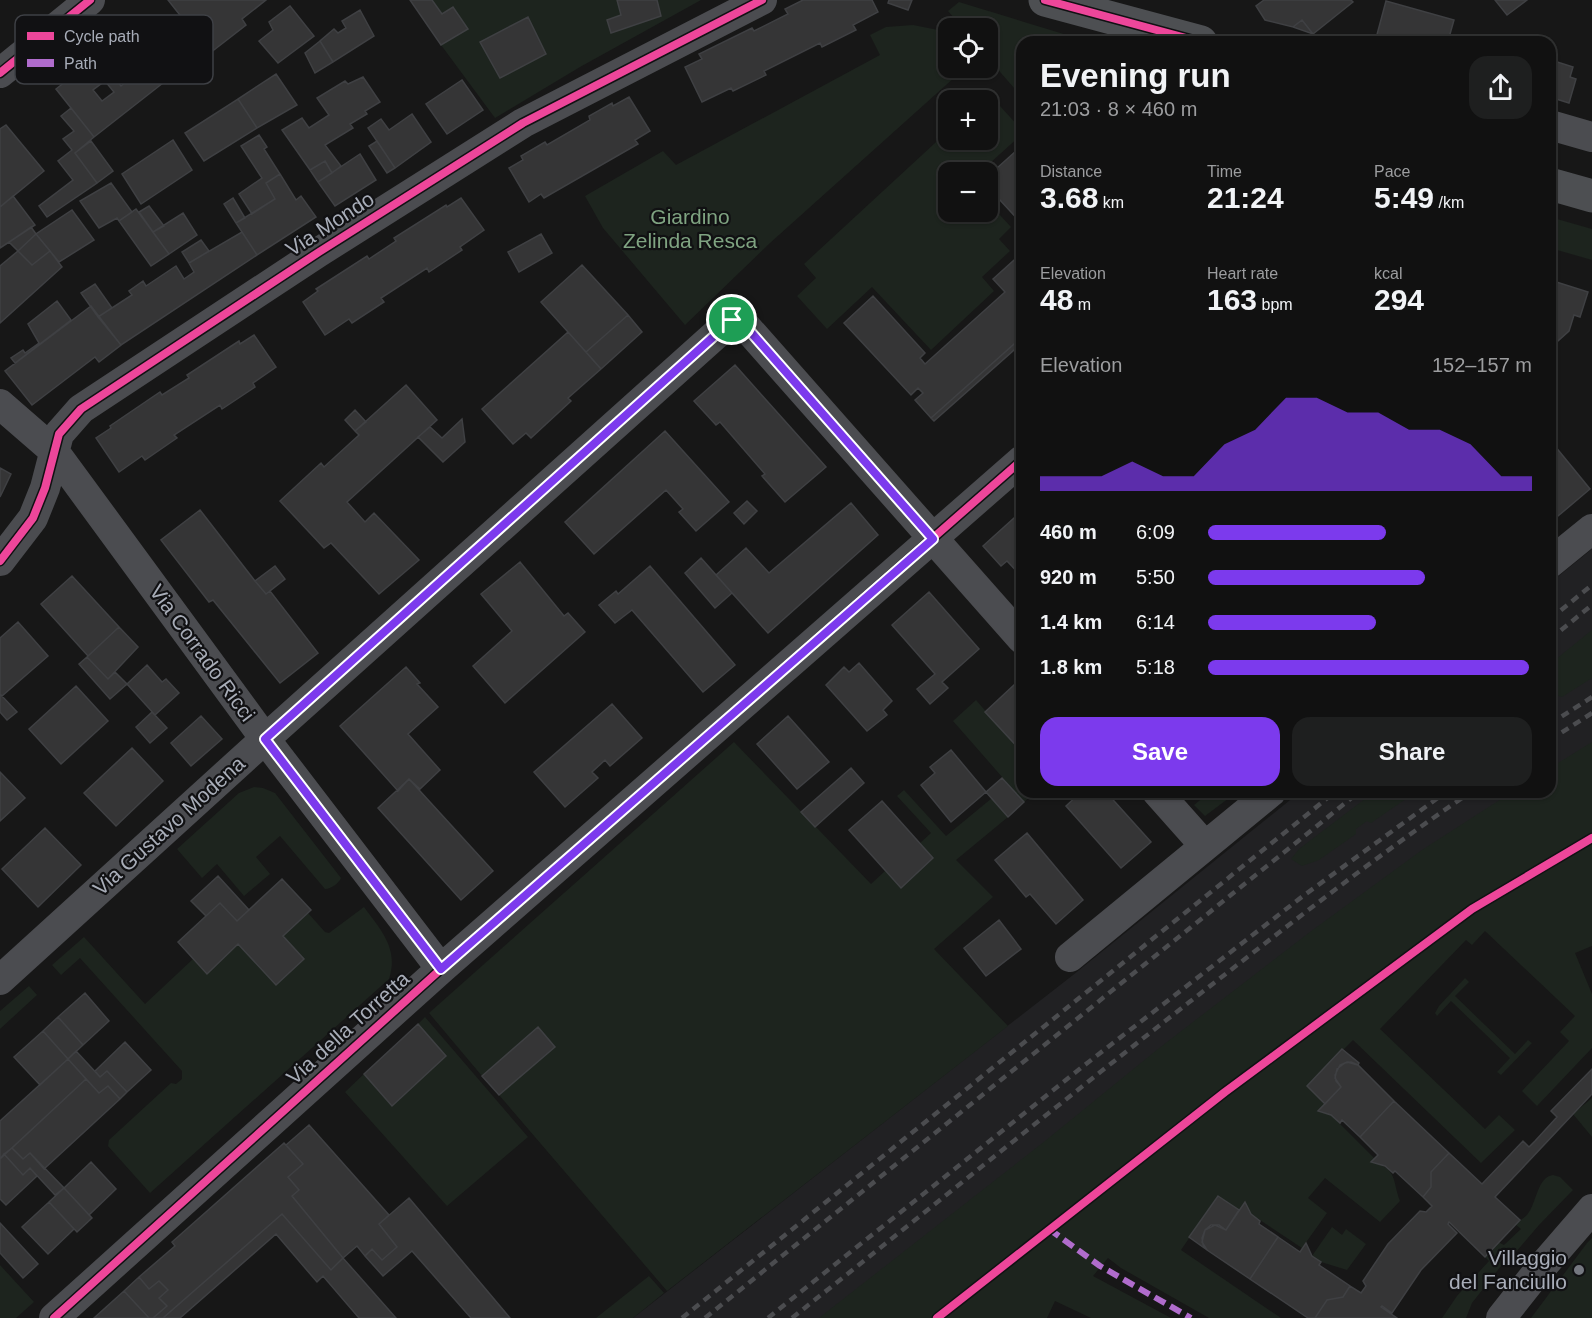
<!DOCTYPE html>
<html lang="en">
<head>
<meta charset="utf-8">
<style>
	body { margin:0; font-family:Arial,sans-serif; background:#1e1f1f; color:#f1f3f6; height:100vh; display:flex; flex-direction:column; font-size:22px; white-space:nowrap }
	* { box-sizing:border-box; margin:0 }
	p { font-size:20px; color:#9c9d9f }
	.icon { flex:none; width:33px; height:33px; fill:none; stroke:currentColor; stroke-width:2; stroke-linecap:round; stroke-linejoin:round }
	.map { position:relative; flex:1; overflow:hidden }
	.panel { position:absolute; left:1016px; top:36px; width:540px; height:762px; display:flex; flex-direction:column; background:#111; border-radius:18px; box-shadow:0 2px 4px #0004,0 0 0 2px #303131 }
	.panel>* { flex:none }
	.controls { position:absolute; left:938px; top:18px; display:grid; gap:12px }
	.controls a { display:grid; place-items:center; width:60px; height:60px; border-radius:12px; background:#111; box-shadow:0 2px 4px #0004,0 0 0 2px #303131; font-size:30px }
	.pin { position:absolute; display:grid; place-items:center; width:51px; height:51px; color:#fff; margin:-26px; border:3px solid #fff; border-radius:50%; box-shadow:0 2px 6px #0007 }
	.round { display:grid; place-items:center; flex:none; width:63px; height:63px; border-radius:18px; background:#1e1f1f }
	.headline { display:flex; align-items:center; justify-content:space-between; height:102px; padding:0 24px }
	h1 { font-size:33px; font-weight:600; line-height:45px }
	.stats { display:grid; grid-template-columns:repeat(3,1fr); gap:9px; height:102px; padding:6px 24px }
	.stats div { display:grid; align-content:center }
	.stats b { font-size:30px; font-weight:600 }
	.stats small { font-size:16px; font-weight:400 }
	.stats p { font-size:16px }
	.chart { height:168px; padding:12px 24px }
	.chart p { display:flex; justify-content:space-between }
	.chart svg { width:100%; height:108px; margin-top:6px; fill:#7c3aed; opacity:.7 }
	.primary-button { display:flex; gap:12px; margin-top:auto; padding:12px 24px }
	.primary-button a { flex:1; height:69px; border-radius:18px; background:#7c3aed; color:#fff; font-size:24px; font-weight:600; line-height:69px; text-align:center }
	.primary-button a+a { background:#1e1f1f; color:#f1f3f6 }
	ul { padding:0 24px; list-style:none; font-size:20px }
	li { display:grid; grid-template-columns:96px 72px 1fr; align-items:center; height:45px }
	li i { height:15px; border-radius:8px; background:#7c3aed }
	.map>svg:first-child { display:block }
	.built { fill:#212123 }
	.green { fill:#1d241e }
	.building { fill:#353536; stroke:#3f4043; stroke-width:1.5; fill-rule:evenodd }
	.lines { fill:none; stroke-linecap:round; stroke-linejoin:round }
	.minor { stroke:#4b4c50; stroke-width:30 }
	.major { stroke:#4d4f52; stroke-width:33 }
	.rail { stroke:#4b4c4f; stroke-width:4.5; stroke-dasharray:8 6; stroke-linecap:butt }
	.quiet { stroke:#b06ccc; stroke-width:6; stroke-dasharray:12 6; stroke-linecap:butt }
	.cycleway-casing { stroke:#111113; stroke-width:11 }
	.cycleway { stroke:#ed469a; stroke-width:8 }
	.route-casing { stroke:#fff; stroke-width:12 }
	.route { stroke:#7c3aed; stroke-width:8 }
	.poi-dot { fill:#757880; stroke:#111113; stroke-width:2 }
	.labels { text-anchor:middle; stroke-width:4.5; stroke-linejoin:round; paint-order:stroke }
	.park-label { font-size:21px; fill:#7fa381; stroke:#111113 }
	.street-label { font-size:21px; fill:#a8adb8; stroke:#111113 }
	.poi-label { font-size:21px; fill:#a8adb8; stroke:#111113; text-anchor:end }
	.key { fill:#111113; stroke:#3e4045; stroke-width:1.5 }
	.key-label { font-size:16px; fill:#a8adb8 }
</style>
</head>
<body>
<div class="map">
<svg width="1592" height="1318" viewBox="0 0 1592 1318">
	<rect width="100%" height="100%" fill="#171717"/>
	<path class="built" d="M1592,549V773L868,1318H633L1073,975L1300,792H1550V583Z"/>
	<path class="green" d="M432,0H701L580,67L495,118L441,45L468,29L453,7L442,14Z
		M959,2L1090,42H1022L1021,96L987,57V28H963L948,11Z
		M913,25L938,30L948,42V68H965L770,243L685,325L603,228L585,196L663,151L676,165L880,55L870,35L886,27Z
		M989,94L1021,129V135L980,172H948V212H987V201L1011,227L999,239L1010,251L982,277L994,291L931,350L872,287L827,329L797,296L816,278L804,264L948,131V140H987V100H981Z
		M1550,217L1592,229V260L1550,248Z
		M1592,630V678L1562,697L1555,695L1550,702V664Z
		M976,700L1021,752L1022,792H1035L1024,802L953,721Z
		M734,742L871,884L885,871L901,887L933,858L920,843L931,833L897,796L904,790L946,836L992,798L1008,817L956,860L993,897L934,949L1008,1026L667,1291L499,1095L555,1046L538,1028L482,1076L429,1013Z
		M1592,742V946L1575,953L1592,994V1048L1537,1106L1522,1091L1569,1041L1560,1032L1575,1016L1485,931L1472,945L1466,940L1380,1029L1485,1129L1499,1115L1515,1130L1481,1163L1353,1040L1307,1086L1325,1104L1318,1111L1331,1115L1375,1159L1372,1162C1398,1169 1392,1180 1400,1201L1380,1222L1325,1178L1308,1198L1327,1213L1302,1248L1251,1214L1245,1202L1239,1210L1218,1196L1181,1250L1281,1318H1209L1121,1268L1108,1258L1093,1276L1171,1318H1091L1055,1301L1047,1318H819L1045,1141L1158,1049L1310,932L1422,850L1512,792H1550V768Z
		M254,787L263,788L275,793L341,878C339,883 331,889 325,889L280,836L256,857L270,874L244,896L217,864L202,878L177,849L239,793Z
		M1210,792H1237L1205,816L1194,805Z
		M1374,792H1416L1371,823L1367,821L1356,829V834L1319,860L1302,866L1291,859L1299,849Z
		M364,907C381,930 399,949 389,979L150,1193L108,1146L109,1140L171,1083L176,1084L182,1079V1071L80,958L61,975L52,965L84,937L145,1004L193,959L207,974L238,944L276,984L283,936L308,913L325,932L329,933Z
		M1465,978L1469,982L1455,996L1515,1054L1528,1040L1532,1043L1501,1075L1497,1072L1510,1058L1451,1001L1437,1016L1435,1013L1439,1006Z
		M29,986L37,995L0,1029V1011Z
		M425,1017L528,1137L447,1206L345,1092L364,1074L392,1106L445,1057L418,1024Z
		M1592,1098V1137L1573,1114Z
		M1553,1175L1560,1177L1573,1190L1571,1192L1539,1225L1509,1260L1501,1266L1472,1303L1466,1318H1442L1457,1296L1489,1261L1485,1257L1498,1242L1504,1245L1521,1229L1515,1224C1519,1221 1524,1218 1527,1215C1537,1203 1537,1177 1553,1175Z
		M1332,1227L1342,1235L1346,1229L1366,1244L1347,1270L1321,1262L1312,1256Z
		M1592,1238V1318H1531L1587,1243Z
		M0,1265L34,1302L16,1318H0Z
		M649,1276L664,1293L633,1318H596Z"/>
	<path class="building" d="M168,0H266L242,19L246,25L210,53Z
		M410,0H432L442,14L453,7L468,29L441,45Z
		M617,0H657L661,16L611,33L607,20L621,15Z
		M803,0H872L878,12L853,25L856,30L822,47L820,43L764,71L766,75L733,91L731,88L702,102L685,67L702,59L699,54L752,28L754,31L788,14L785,9Z
		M889,0H912L908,10L888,3Z
		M1264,0H1351L1353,2L1313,34L1302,20L1293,27L1265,20L1256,6Z
		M1495,0H1527L1507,15Z
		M1386,1L1454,20L1448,41L1426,35L1424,42H1375Z
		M290,6L314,36L278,63L259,41L273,30L269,22Z
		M360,10L374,36L333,62L320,41L334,29L338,33L346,28L342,21Z
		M528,17L546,54L500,78L480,42Z
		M1302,20L1313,34L1293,27Z
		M124,35L163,83L94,137L56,89ZM125,63L135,74L121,86L112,75ZM105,81L114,92L102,101L93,90Z
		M320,41L333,62L315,73L305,53Z
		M1550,55L1552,56L1551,60L1573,67L1570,77L1576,79L1569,103L1553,98L1551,106L1550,105Z
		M276,74L297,105L257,128L238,99Z
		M363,77L380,102L365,111L367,114L350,124L353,128L325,145L341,166L332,173L325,161L310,170L282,130L302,118L309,128L329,115L317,98L345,81L348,84Z
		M462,80L483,110L447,134L426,104Z
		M629,97L650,131L635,140L638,144L544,198L541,194L529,202L509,168L523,160L521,156L545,142L547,145L590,120L589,116L612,103L613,106Z
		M238,99L257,128L204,161L185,133Z
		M71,108L94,137L75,153L97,183L47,217L39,206L73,180L58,161L72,150L63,139L74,131L61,116Z
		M412,114L431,142L395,168L368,128L381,119L389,130Z
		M6,125L44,171L0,207V129Z
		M259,135L267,147L264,149L280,174L266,183L275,199L252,214L239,194L262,178L241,146Z
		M173,140L192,170L141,204L122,174Z
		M91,141L113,171L97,183L75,153Z
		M377,141L395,168L387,173L369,146Z
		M1016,151L1022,157V224L987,186V177Z
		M360,154L376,180L335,206L318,182Z
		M325,161L332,173L318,182L310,170Z
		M280,174L296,200L301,196L316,217L257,255L236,223L275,199L266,183Z
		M111,183L132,212L119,221L117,218L99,228L80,201Z
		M13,196L35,225L0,248V207Z
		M233,198L245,218L236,223L224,204Z
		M461,198L484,230L460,247L462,250L429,272L427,268L381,298L384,302L352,323L349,319L325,335L303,302L318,291L316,289L367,256L369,259L396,241L394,238L446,205L447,207Z
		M149,206L164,226L153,232L139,212Z
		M136,209L169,254L151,266L119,221Z
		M72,210L94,240L59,262L36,234Z
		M183,213L197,235L169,254L153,232Z
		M31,227L36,234L18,251L9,242Z
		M242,232L257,255L121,345L98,317L132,295L129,291L143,281L146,286L176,266L184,279L194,272L189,263Z
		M36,234L50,251L32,265L18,251Z
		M541,234L552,253L519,272L508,252Z
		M201,240L209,251L189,263L182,252Z
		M18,251L32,265L50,251L62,267L0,323V266Z
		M1022,253V337L931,418L915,400L923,393L918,388L911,395L844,323L873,296L925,353L920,358L925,364L1005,292L993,279Z
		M582,265L628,315L586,352L541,302Z
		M1550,280L1588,292L1580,317L1574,315L1569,331L1550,348Z
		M95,284L112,308L98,317L81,293Z
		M57,301L71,320L15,363L11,358L23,350L25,353L39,343L28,324Z
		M91,306L121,345L99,362L95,357L32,405L5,371Z
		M628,315L642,332L601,369L586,352Z
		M568,332L601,369L568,398L571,401L531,438L526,433L513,444L482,409Z
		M254,335L276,367L253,383L255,387L222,409L220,405L174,435L177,438L145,460L142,456L119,472L96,438L111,428L110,426L160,392L162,395L189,378L187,375L239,341L240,344Z
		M1022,337V343L934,421L931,418Z
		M735,365L826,467L785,502L762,476L765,474L720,422L716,425L694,401Z
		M406,385L437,420L347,502L365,522L374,513L419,560L379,594L331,543L324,548L280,501L321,463L324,467L359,435L355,431Z
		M355,410L366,422L355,431L345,420Z
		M462,419L465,442L443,462L418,437L430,427L442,438Z
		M665,431L729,502L696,531L679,512L683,509L666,490L594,554L565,522Z
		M1550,440L1590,489L1558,516L1550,506Z
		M0,468L11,474L0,497Z
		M747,501L757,511L744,524L734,513Z
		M851,503L878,535L768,633L716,575L746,548L769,573Z
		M200,510L255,581L266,594L270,591L318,653L280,683L213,600L209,602L161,540Z
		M1014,518L1022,526V577L1007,561L1001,566L983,546Z
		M701,558L732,593L715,608L685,573Z
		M520,562L564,616L568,613L585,632L505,703L473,666L512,631L481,594Z
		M275,566L285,579L266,594L255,581Z
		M650,566L735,665L703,692L632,610L615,623L599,605L616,591L618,594Z
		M72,576L119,627L88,656L41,604Z
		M929,592L979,649L942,682L948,688L930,704L917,689L935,674L892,625Z
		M18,622L48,656L2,696L0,694V638Z
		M119,627L138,647L108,679L87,657Z
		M87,657L108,679L115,672L127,684L110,699L79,664Z
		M859,663L892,701L883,710L887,715L867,731L826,685L844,667L849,672Z
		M147,665L162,682L166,679L179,693L155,715L127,684Z
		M406,667L420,683L417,684L438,707L408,734L440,770L420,789L409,779L398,791L340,726Z
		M1015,684L1022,691V752L985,712Z
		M76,686L108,721L61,764L29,729Z
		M0,694L17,712L7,720L0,712Z
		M612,704L642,738L610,766L605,760L592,772L598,778L565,807L534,772Z
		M152,712L167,728L150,743L136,727Z
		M201,716L222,739L191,766L171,743Z
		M788,716L829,762L797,789L757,744Z
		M132,748L163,781L116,826L84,793Z
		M951,750L986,792L951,822L921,785L935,773L930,767Z
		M851,768L864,783L815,827L801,812Z
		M0,772L25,798L0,821Z
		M1002,778L1024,802L1008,817L986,792Z
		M409,779L493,871L461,900L378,808Z
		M1081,792H1106L1151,842L1121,868L1066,806Z
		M882,801L933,858L901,888L849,830Z
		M45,828L81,865L38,907L2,869Z
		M1027,833L1083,900L1056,924L1030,894L1026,897L995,860Z
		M218,876L249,910L237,921L220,903L206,916L191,901Z
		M282,879L311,910L283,936L304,959L276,985L238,944L207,974L178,942L220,903L237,921Z
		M999,920L1021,949L986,976L964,948Z
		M85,993L109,1021L83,1045L58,1017Z
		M58,1017L83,1045L68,1059L43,1031Z
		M418,1024L446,1056L392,1106L364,1074Z
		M538,1027L555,1047L499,1095L482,1076Z
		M43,1031L68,1059L40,1085L14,1057Z
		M125,1042L151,1070L127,1092L107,1071L100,1077L95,1071Z
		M1342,1049L1359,1063L1358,1065L1347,1062L1340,1065L1335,1075L1336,1081L1341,1087L1325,1104L1307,1086Z
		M76,1051L100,1077L107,1071L127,1092L120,1099L108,1086L99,1093L68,1059Z
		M68,1059L86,1079L0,1159V1121Z
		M1351,1062L1358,1065L1394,1101L1360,1137L1342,1120L1340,1123L1331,1115L1318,1111L1341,1087L1335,1078L1337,1069L1345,1063Z
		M1592,1069V1094L1495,1197L1520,1220L1485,1257L1449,1222L1448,1224L1457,1233L1421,1270L1392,1313L1382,1306L1381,1307L1397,1318H1315L1327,1300L1343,1297L1350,1286L1361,1293L1366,1286L1363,1281L1388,1244L1420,1211L1426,1212L1432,1206L1423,1197L1431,1187V1172L1449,1153L1482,1184L1523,1141L1529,1147L1535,1141L1557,1117L1551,1111Z
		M86,1079L99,1093L108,1086L120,1099L44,1169L30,1153L23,1159L12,1148Z
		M1394,1101L1449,1153L1431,1172V1187L1423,1197L1395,1171L1393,1173L1385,1166L1371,1162L1378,1155L1360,1137Z
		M309,1125L389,1215L379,1224L397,1247L382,1260L372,1249L365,1256L357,1246L343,1258L292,1196L299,1190L288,1177L303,1164L286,1145Z
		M284,1143L303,1164L288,1177L299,1190L292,1196L343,1258L331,1270L282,1214L163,1318H153L167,1306L159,1298L168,1290L159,1281L149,1289L139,1277L175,1246L172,1242Z
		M12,1148L23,1159L30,1153L64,1188L55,1195L30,1168L23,1175L4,1154Z
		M4,1154L23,1175L30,1168L37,1176L6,1205L0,1199V1159Z
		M91,1162L116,1189L89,1215L64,1188Z
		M64,1188L92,1218L77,1232L49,1202Z
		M1218,1196L1239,1210L1226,1230L1215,1225L1205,1230L1202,1242L1207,1250L1189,1237Z
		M409,1198L510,1318H471L412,1251L383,1276L365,1256L372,1249L382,1260L397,1247L379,1224Z
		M49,1202L74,1229L48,1254L22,1227Z
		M1245,1202L1251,1214L1260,1221L1259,1224L1278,1237L1250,1279L1207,1250L1203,1245L1202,1238L1205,1230L1211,1225H1219L1226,1230Z
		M282,1214L331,1270L343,1258L396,1318H359L323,1276L317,1282L276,1234L180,1318H163Z
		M0,1223L38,1264L23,1278L0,1253Z
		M1278,1237L1300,1252L1306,1243L1312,1256L1321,1262L1319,1265L1350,1286L1343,1297L1327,1300L1315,1318H1308L1250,1279Z
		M139,1277L149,1289L159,1281L168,1290L159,1298L167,1306L153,1318H149L124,1291Z
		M124,1291L149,1318H94Z"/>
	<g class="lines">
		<path class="minor" d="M0,73L90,0
			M1550,125L1592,137
			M0,404L54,451L265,739L441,969
			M0,561L33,518L45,488L59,434L81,409L319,252L523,123L762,0
			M1550,563L1592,529
			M1157,792L1205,846
			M1070,957L1271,792
			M0,980L265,739L732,320L741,321L1022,639
			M54,1318L441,969L1022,460
			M1501,1318L1535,1275L1592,1209"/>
		<path class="major" d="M1045,0L1201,42
			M1550,184L1592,196"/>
		<path class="rail" d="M1550,619L1592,585
			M1550,639L1592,605
			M1550,724L1592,697
			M1550,740L1592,713
			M682,1318L1335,792
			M705,1318L1359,792
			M768,1318L1086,1064L1303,896L1446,792
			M792,1318C936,1204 1078,1088 1223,976C1304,913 1385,850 1471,792"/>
		<path class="quiet" d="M1049,1229L1100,1266L1191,1318"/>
		<g class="cycleway-casing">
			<path id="cycleway" d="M1045,0L1201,42
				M0,73L90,0
				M0,561L33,518L45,488L59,434L81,409L319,252L523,123L762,0
				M54,1318L441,969L1022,460
				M937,1318L1225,1092L1472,909L1592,838"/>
		</g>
		<use href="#cycleway" class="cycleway"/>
	</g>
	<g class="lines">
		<g class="route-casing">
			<path id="route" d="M732,320L741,321L933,539L441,969L265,739Z"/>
		</g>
		<use href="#route" class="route"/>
	</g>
	<circle class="poi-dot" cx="1579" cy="1270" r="6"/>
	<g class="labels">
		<g class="park-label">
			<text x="690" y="224">Giardino<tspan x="690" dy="24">Zelinda Resca</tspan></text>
		</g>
		<g class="street-label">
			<text transform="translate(330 224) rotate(-33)" y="7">Via Mondo</text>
			<text transform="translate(202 653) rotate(54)" y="7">Via Corrado Ricci</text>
			<text transform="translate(169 826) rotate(-42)" y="7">Via Gustavo Modena</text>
			<text transform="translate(348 1028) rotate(-42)" y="7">Via della Torretta</text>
		</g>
		<g class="poi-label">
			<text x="1567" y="1265">Villaggio<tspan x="1567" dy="24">del Fanciullo</tspan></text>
		</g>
	</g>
	<rect x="15" y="15" width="198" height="69" rx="9" class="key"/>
	<rect x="27" y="32" width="27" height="8" fill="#ed469a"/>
	<rect x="27" y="59" width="27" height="8" fill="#b06ccc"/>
	<g class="key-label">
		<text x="64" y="42">Cycle path</text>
		<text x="64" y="69">Path</text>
	</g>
</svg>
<div class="controls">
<a><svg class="icon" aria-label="locate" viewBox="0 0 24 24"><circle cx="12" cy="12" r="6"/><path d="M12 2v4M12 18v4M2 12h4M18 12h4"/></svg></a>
<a>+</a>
<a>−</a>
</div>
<div class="pin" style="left:732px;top:320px;background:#1e9e55"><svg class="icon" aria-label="arrive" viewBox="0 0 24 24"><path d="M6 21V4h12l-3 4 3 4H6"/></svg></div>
<section class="panel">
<div class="headline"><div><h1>Evening run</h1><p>21:03 · 8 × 460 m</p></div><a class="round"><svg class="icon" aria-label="share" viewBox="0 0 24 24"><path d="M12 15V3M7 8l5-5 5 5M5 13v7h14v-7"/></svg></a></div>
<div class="stats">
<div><p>Distance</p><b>3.68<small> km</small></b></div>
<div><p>Time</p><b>21:24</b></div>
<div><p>Pace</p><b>5:49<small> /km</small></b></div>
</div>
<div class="stats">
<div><p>Elevation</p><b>48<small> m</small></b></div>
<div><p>Heart rate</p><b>163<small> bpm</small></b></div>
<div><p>kcal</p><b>294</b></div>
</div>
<div class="chart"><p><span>Elevation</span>152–157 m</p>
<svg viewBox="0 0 160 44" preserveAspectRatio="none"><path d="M0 44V38L10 38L20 38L30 32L40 38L50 38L60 25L70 19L80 6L90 6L100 12L110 12L120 19L130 19L140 25L150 38L160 38V44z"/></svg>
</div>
<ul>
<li><b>460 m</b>6:09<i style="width:55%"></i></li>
<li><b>920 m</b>5:50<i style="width:67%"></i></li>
<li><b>1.4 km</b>6:14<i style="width:52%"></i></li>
<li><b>1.8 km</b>5:18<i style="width:99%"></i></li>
</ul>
<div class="primary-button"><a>Save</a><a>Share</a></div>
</section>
</div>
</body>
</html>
